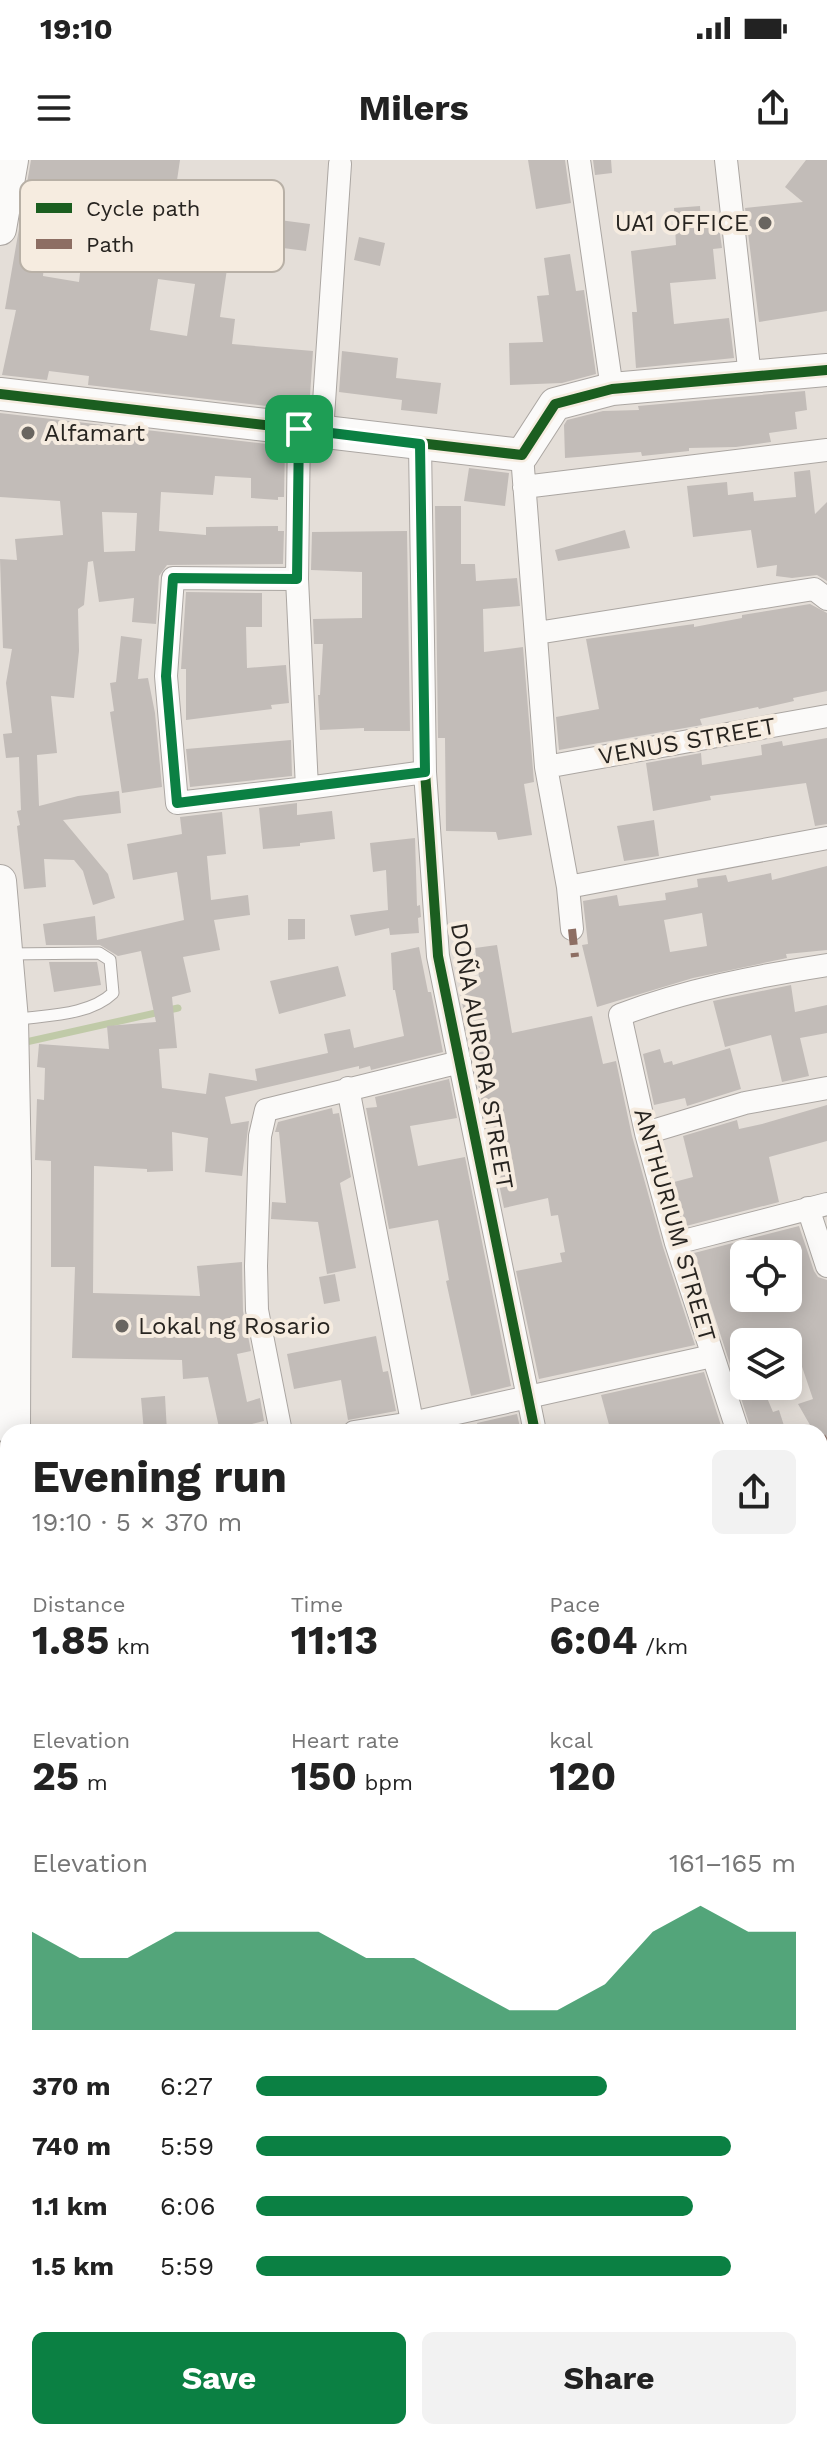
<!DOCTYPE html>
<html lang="en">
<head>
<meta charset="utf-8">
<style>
	body { margin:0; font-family:"Work Sans",sans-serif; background:#f2f2f2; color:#222; height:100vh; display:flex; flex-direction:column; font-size:30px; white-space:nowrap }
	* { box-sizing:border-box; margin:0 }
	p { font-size:26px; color:#767676 }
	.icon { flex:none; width:44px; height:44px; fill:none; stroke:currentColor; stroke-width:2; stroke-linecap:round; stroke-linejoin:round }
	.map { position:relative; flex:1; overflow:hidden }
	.panel { position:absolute; left:0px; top:1264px; width:828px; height:1016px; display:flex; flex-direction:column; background:#fff; border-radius:24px 24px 0 0; box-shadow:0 4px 20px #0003 }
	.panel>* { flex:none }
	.buttons { position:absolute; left:730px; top:1080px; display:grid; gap:16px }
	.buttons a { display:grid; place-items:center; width:72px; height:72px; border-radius:12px; background:#fff; box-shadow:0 4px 20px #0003; font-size:40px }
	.pin { position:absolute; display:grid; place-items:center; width:68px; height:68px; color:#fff; margin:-34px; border-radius:16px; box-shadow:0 4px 12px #0006 }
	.round { display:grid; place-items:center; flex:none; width:84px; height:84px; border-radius:12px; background:#f2f2f2 }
	.overview { display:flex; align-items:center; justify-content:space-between; height:136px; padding:0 32px }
	h1 { font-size:44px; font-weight:700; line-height:60px }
	.figures { display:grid; grid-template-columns:repeat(3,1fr); gap:12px; height:136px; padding:8px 32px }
	.figures div { display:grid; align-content:center }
	.figures b { font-size:40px; font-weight:700 }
	.figures small { font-size:22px; font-weight:400 }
	.figures p { font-size:22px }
	.chart { height:224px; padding:16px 32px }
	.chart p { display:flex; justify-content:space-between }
	.chart svg { width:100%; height:144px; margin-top:8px; fill:#0b8043; opacity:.7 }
	.cta { display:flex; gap:16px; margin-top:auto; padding:16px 32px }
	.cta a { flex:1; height:92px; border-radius:12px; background:#0b8043; color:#fff; font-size:32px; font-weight:700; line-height:92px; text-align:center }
	.cta a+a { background:#f2f2f2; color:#222 }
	ul { padding:0 32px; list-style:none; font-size:26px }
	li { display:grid; grid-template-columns:128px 96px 1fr; align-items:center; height:60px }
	li i { height:20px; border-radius:10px; background:#0b8043 }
	.status { display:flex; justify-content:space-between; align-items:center; height:56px; padding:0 40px; background:#fff; direction:ltr }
	.status svg { height:22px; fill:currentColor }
	header { display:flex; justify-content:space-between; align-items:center; height:104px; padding:0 32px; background:#fff; font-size:36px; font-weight:700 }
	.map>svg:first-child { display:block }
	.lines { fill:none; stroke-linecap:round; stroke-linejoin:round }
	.stream { stroke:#c0caa8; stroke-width:7 }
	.building { fill:#c2bcb8; fill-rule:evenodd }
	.lane-casing { stroke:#aba6a2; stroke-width:13 }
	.street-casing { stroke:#aba6a2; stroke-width:24 }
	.secondary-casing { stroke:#aba6a2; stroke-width:34 }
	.lane { stroke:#fbfaf9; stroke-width:11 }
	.street { stroke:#fbfaf9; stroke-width:22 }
	.secondary { stroke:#fbfaf9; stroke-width:32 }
	.quiet { stroke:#8d6e63; stroke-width:8; stroke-dasharray:16 8; stroke-linecap:butt }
	.cycleway-casing { stroke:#f6ece0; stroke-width:15 }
	.cycleway { stroke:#1b5e20; stroke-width:10 }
	.route-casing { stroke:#fff; stroke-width:16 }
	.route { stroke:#0b8043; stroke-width:10 }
	.poi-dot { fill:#696560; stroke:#f6ece0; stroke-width:3 }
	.labels { text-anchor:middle; stroke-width:8; stroke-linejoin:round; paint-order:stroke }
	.poi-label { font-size:24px; fill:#272420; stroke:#f6ece0; text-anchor:start }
	.street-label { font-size:24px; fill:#272420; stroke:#f6ece0 }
	.key { fill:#f6ece0; stroke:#b8b0a6; stroke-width:2 }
	.key-label { font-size:22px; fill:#272420 }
</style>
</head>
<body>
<div class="status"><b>19:10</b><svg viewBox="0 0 49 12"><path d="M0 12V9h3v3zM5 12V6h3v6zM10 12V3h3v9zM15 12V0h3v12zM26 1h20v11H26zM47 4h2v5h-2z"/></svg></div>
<header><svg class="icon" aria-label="menu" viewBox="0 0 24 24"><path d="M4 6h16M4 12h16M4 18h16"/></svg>Milers<svg class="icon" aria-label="share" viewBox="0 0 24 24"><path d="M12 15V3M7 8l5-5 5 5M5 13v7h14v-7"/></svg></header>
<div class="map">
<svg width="827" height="2280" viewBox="0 0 827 2280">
	<rect width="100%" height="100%" fill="#e4ded8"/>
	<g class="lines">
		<path class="stream" d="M26,882L178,848"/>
	</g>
	<path class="building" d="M31,0H180L176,27L190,29L181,91L184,92L183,96L228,102L220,157L235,159L232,184L313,191L309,251L88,225L89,216L49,211L47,220L2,215L16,150L5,149ZM52,25L98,30L86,87H83L79,122L43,116ZM158,119L195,124L187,176L150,170Z
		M528,0H565L571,43L536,49Z
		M593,0H611L612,13L595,15Z
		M806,0H827V151L759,162L745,48L803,42L785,27Z
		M700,46L701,62L718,60L722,88L713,89L716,119L670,123L674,164L729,158L734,198L636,208L632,152H637L631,91L676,85L674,48Z
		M264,58L310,64L306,91L260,85Z
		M359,77L385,83L380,106L354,100Z
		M570,94L576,131L584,130L596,214L562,223L510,225L509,183L543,182L537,136L549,135L544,98Z
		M342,191L398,198L396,218L441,223L437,254L401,250L402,240L339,232Z
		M805,231L807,250L795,252L797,269L769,273L771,282L736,287L689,288V291L642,296L641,292L565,298L564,265L567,260L603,251L639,250L638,246Z
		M0,253L285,286L284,337H278V340L251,338V318L215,316L213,335L161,332L159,371L206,375V367L278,366V371H284L283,404L167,405L159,416L156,464L132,462L134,438L99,442L93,401L88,402L84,445L78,449L79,491L74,538L51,536L57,593L37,595L39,646L78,636L119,631L121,653L63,660L108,714L115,738L93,745L83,711L74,700L44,699L46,727L24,729L17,666L20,665L17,651L21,650L19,597L6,598L3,574L12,573L6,523L12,489L3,488L0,399L17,400L15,379L63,375L60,341L0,337ZM102,352L137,353L135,391L104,392Z
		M469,308L509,313L505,346L464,341Z
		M810,310L815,354L827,342V421L817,415L792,418L776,416L777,405L757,408L751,370L693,377L687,326L727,322L728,335L753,332L754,341L796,337L794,312Z
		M435,346H461V404H475L476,421L517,418L520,446L483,449L484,492L523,487L534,622L524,624L532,675L498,680L496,672L446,671L445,578H438Z
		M625,370L630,388L558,401L555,390Z
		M407,371L410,571H364V568L320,570L318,535H320L323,484H314L313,459L362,458V412L311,410L312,372Z
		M186,432L262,433V467H246L247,508L286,505L289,543L271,545L272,549L186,560V509H181Z
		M810,444L827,453V531L793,538L794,541L759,549L758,547L700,559L702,565L559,590L556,557L599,549L586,479L694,464V467L742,458V455Z
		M121,476L142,479L138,519L148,518L155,553L162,627L122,633L110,552L114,551L110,523L116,522Z
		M827,578V664L815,666L806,623L710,636L711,640L653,651L646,603L701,593L702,605L762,595L761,585L782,581L783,586Z
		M291,580L292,616L190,627L186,589Z
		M297,643V655L332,651L335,679L300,683V686L263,689L259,648Z
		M222,652L226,694L207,696L211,740L248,735L250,755L214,760L220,790L183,797L191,832L172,837L177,888L159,889L162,928L206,934L209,913L257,921L255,909L328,893L324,874L350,869L354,888L404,876L395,830H393L391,793L419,787L428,832H431L443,892L371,910L370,906L359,909V906L225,937L231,964L249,961L242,1016L205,1012L208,978L172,972L173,1011L147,1012V1009L94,1006L93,1133L200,1136L197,1106L242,1102L243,1151L251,1191L237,1194L247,1242L260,1238L264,1261L220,1272L208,1217L183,1219L182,1200L72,1198L75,1107H51V1001L35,1000L37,939L44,940L45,908L37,907L39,884L109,889L107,866L156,862L141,791L118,796L100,785H46L43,764L95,756L97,780L184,760L177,712L133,720L127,684L182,674L180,657Z
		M654,660L659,696L624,701L617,666Z
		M415,678L417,746L420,745L421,757L418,758L419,773L390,775L389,768L355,776L350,755L388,750L386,710L373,712L370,683Z
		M827,706V790L786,794L787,798L693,818L597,847L582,785L588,784L583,741L617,735L619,746L666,740L665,733L698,727L697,719L726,715L728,722L771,713L772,720ZM702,753L707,786L670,792L664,760Z
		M288,759H305V779L288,780Z
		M497,785L512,873L592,856L603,904L616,901L632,976L663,1087L695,1185L539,1219L516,1111L562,1102L560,1093L565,1092L558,1055L551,1056L548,1038L504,1048L495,1005L502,1004L490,952L484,953L459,827L480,824L475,788Z
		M49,802H97L101,825L54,832Z
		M338,806L346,836L279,854L270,821Z
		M791,825L795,852L827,845V873L800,878L809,916L782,922L771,875L725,887L713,841Z
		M730,888L741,929L687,946L685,938L654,945L643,894L660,889L664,903L672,901L673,905Z
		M449,919L457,958L410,966L418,1006L465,997L511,1226L471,1236L446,1121L449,1120L438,1060L389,1069L366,948L377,947L375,937Z
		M827,945V981L769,997L779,1042L686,1066L674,1022L693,1017L683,976L737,960L739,969L762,964Z
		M332,948L333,954L339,953L351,1017L340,1023L356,1108L327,1114L318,1062L271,1059L272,1042L286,1043L279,972H275L278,962Z
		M799,1066L814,1111L818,1117L827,1120V1296L820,1283V1272H814L798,1244L813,1239L799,1198L788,1202V1182H744V1226H762L773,1252L779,1250L786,1272H752L694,1093ZM788,1089V1138H744V1094H771Z
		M335,1114L340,1141L324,1144L319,1117Z
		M376,1176L383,1212L388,1211L396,1251L348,1260L341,1220L294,1229L287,1194Z
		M704,1212L723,1272H611L601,1235Z
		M165,1236L167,1272H144L141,1238Z
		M517,1254L521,1272H479L477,1263Z"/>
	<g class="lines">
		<g class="lane-casing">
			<path id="lane" d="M8,794L99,793L110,800L113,833C89,856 45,855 13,860
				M820,2096L827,2126"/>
		</g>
		<g class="street-casing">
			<path id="street" d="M579,0L612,229
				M726,0L750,217
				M322,272L340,4
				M420,284L425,612L438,796L535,1272
				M522,295L546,607L568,727L572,769
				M524,327L827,290
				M297,419L173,418L166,516L177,643L307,628L297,419L299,269
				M537,473L814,429L827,439
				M546,607L827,556
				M307,628L425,612
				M568,727L827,678
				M348,928L414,1272
				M646,973L745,943L827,928
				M808,1048L827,1106
				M676,1083L827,1044
				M281,1272L257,1150L256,1106L260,976L266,950L460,902
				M354,1272L412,1263L712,1196
				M738,1272L676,1083L646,973L620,855C686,830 757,816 827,805"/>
		</g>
		<g class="secondary-casing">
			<path id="secondary" d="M0,69L12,0
				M0,234L522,295L555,244L612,229L827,210
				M0,721L12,860L15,1011L14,1272
				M283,2272L286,2280"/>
		</g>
		<use href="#lane" class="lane"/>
		<use href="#street" class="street"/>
		<use href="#secondary" class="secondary"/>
		<path class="quiet" d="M572,769L575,797
			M820,1282L827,1278"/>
		<g class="cycleway-casing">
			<path id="cycleway" d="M0,234L522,295L555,244L612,229L827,210
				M420,284L425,612L438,796L535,1272"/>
		</g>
		<use href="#cycleway" class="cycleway"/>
	</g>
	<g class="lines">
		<g class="route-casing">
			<path id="route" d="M299,269L420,284L425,612L177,643L166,516L173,418L297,419Z"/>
		</g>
		<use href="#route" class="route"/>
	</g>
	<g class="poi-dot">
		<circle cx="765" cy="63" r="8"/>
		<circle cx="28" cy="273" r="8"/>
		<circle cx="122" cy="1166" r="8"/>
	</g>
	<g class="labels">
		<g class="poi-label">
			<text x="749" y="71" text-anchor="end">UA1 OFFICE</text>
			<text x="44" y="281">Alfamart</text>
			<text x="138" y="1174">Lokal ng Rosario</text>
		</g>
		<g class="street-label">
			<text transform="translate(687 581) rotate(-10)" y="8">VENUS STREET</text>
			<text transform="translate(482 896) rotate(80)" y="8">DOÑA AURORA STREET</text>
			<text transform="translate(675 1065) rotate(74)" y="8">ANTHURIUM STREET</text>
		</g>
	</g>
	<rect x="20" y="20" width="264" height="92" rx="12" class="key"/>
	<rect x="36" y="43" width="36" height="10" fill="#1b5e20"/>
	<rect x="36" y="79" width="36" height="10" fill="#8d6e63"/>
	<g class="key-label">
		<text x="86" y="56">Cycle path</text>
		<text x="86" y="92">Path</text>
	</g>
</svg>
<div class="buttons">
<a><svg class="icon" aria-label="locate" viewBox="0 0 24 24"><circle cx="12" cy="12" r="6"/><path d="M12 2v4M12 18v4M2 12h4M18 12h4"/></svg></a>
<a><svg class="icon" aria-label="layers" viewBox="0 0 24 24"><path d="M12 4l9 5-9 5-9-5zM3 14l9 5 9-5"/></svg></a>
</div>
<div class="pin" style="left:299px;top:269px;background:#1e9e55"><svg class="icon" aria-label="arrive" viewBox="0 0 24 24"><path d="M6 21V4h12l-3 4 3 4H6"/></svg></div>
<section class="panel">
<div class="overview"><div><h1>Evening run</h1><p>19:10 · 5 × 370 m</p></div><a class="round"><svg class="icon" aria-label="share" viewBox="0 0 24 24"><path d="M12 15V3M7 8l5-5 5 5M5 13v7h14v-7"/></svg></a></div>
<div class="figures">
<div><p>Distance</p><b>1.85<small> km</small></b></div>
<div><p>Time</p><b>11:13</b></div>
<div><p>Pace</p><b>6:04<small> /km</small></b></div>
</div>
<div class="figures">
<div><p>Elevation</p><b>25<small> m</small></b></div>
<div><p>Heart rate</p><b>150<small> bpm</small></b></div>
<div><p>kcal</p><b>120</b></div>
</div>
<div class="chart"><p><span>Elevation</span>161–165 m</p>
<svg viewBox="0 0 160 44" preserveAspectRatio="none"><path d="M0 44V14L10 22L20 22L30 14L40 14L50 14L60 14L70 22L80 22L90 30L100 38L110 38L120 30L130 14L140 6L150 14L160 14V44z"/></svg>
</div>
<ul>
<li><b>370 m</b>6:27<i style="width:65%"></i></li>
<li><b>740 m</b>5:59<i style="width:88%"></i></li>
<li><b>1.1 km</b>6:06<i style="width:81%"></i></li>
<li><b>1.5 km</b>5:59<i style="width:88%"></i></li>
</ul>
<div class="cta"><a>Save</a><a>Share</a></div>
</section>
</div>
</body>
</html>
